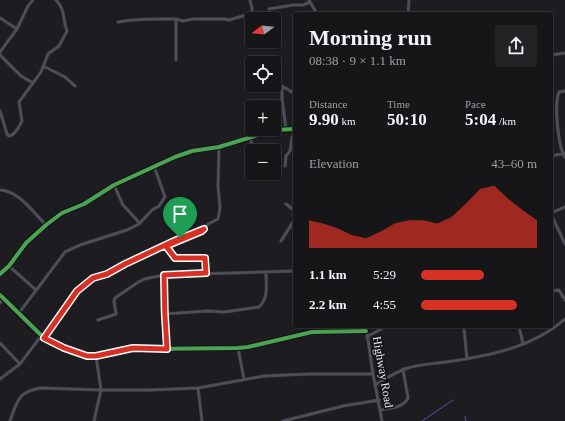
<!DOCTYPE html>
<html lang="en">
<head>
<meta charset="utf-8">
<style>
	body { margin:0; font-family:Georgia,serif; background:#232326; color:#f1f3f6; height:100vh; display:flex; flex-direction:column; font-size:15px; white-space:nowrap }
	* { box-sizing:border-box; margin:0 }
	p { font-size:13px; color:#9e9fa2 }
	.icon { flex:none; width:22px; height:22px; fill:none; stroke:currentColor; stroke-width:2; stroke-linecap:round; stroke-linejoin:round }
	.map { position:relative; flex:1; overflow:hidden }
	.drawer { position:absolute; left:293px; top:12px; width:260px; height:316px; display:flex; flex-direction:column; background:#161619; border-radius:4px; box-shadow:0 1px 3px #0004,0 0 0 1px #353538 }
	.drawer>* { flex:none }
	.needle { width:26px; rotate:254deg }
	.buttons { position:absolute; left:245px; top:12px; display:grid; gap:8px }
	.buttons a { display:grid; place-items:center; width:36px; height:36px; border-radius:4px; background:#161619; box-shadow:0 1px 3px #0004,0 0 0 1px #353538; font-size:20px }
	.pin { position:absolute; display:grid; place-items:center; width:34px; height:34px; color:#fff; margin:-41px -17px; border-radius:50% 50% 50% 0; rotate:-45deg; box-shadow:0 0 4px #0007 }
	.pin .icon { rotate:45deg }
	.round { display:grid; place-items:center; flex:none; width:42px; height:42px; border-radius:4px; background:#232326 }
	.head { display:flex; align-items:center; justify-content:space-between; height:68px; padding:0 16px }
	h1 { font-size:22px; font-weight:700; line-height:30px }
	.metrics { display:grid; grid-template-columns:repeat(3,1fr); gap:6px; height:68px; padding:4px 16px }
	.metrics div { display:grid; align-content:center }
	.metrics b { font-size:17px; font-weight:700 }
	.metrics small { font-size:11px; font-weight:400 }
	.metrics p { font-size:11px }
	.chart { height:112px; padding:8px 16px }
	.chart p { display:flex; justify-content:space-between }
	.chart svg { width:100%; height:72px; margin-top:4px; fill:#d93025; opacity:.7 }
	ul { padding:0 16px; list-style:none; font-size:13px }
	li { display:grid; grid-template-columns:64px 48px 1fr; align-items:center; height:30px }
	li i { height:10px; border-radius:5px; background:#d93025 }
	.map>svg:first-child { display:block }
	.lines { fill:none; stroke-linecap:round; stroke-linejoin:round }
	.stream { stroke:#60539e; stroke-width:1 }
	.minor-casing { stroke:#3a3a3c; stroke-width:3.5 }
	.minor { stroke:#4f4d59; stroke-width:2.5 }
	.cycleway-casing { stroke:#131319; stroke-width:6 }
	.cycleway { stroke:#4ca352; stroke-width:4 }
	.route-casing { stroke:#fff; stroke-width:8 }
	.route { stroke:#d93025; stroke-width:5 }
	.labels { text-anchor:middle; stroke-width:3.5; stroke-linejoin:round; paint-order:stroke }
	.street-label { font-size:12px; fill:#e6e6eb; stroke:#131319 }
</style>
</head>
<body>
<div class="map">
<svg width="565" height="421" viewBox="0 0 565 421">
	<rect width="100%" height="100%" fill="#1d1d21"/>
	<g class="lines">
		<path class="stream" d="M465,416L466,421
			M422,421L453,400"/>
		<g class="minor-casing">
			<path id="minor" d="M309,0L317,14
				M269,9L293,5H303L310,2
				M408,14L409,0
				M0,18L17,29
				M118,22C138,18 157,19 176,19
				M0,52L17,29L28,6L33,0
				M0,55L21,76L33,83
				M551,55L565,53
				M176,60V19L183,21L193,19H224L229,20L253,13L250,0
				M43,66L65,77L75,86
				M565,91L559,92C554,104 558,147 565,157
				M0,111L7,134L9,136C16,135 19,126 22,121L19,102L41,72L48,54L59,46L67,31C62,18 66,11 56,0
				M286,129L282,99V86L295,94
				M251,138L252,160
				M551,156L565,153
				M285,166L286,156L290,151L292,138L295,132
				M251,177L252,164
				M114,185L123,205L137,220L139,224
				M0,190C19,191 33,212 46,225
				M286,204L295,211
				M551,213L565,207
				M551,214L565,244
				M204,229L208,224L218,219L220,208L218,186L219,147
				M281,241L295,219
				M175,242L192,235
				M166,246L175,258H205L206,273
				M9,266L36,290
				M0,274L9,266L26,243L46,225L62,213L84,204L114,185L175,157L192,151L219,147L274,130L295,129
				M164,275C164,300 165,324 167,349
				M551,291L559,290L565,300
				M0,295L44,338L64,348L87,356H96L133,348L150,349L238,348L248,347L312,332L366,331
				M0,303L3,299
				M19,313L65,252L80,245L127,230L139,224L152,210L159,206L165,197L154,166
				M164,314L207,311L224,312L259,307C269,298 266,284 266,272
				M98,320L116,314L114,301L115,298L137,283L144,279L164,275L295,271
				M366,326L373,374L382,421
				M519,326L523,344
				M464,328L467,359
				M367,337L386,326
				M44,338L77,291L93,278L107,275L125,264L174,241L204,229
				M0,343L20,364
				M238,348L244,379
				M0,379L20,364L41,336
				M375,385C385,379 394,373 405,369C418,364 432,364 446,362C488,356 532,348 565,319
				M198,388L202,421
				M381,410C390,408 403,408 408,398L403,369
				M10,421C17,402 18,391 41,388L101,390H150L198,388L264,376L309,374H373
				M94,421L101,390L96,356
				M283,421L343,406L379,400"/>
		</g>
		<use href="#minor" class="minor"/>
		<g class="cycleway-casing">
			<path id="cycleway" d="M0,274L9,266L26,243L46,225L62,213L84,204L114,185L175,157L192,151L219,147L274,130L295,129
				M0,295L44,338L64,348L87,356H96L133,348L150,349L238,348L248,347L312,332L366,331"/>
		</g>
		<use href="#cycleway" class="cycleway"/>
	</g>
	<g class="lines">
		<g class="route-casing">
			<path id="route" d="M204,229L202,231L166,246L175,258H205L206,273L164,275C164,300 165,324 167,349L133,348L96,356H87L64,348L44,338L77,291L93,278L107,274L125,264L174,241Z"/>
		</g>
		<use href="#route" class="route"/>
	</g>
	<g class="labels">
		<g class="street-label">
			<text transform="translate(383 372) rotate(80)" y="4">Highway Road</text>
		</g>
	</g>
</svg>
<div class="buttons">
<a><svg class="needle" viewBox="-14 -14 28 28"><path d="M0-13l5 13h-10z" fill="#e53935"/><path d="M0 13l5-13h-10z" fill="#9e9fa2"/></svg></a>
<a><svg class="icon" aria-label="locate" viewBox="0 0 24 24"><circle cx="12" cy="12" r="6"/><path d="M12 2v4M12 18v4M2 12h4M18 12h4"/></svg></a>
<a>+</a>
<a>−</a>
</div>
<div class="pin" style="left:180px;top:238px;background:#1e9e55"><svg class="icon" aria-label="arrive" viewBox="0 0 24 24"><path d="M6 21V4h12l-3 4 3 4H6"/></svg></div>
<section class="drawer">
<div class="head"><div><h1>Morning run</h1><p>08:38 · 9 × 1.1 km</p></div><a class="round"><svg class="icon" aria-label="share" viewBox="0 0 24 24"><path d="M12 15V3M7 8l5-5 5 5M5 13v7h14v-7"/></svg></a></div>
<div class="metrics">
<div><p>Distance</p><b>9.90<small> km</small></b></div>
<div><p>Time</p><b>50:10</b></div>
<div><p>Pace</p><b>5:04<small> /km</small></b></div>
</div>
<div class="chart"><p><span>Elevation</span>43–60 m</p>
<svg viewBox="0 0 160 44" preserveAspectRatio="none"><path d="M0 44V27L10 29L20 32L30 36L40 38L50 34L60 29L70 27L80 27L90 29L100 25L110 17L120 8L130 6L140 14L150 21L160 27V44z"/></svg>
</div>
<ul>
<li><b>1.1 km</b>5:29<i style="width:54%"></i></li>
<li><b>2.2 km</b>4:55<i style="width:83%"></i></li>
</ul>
</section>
</div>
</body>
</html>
